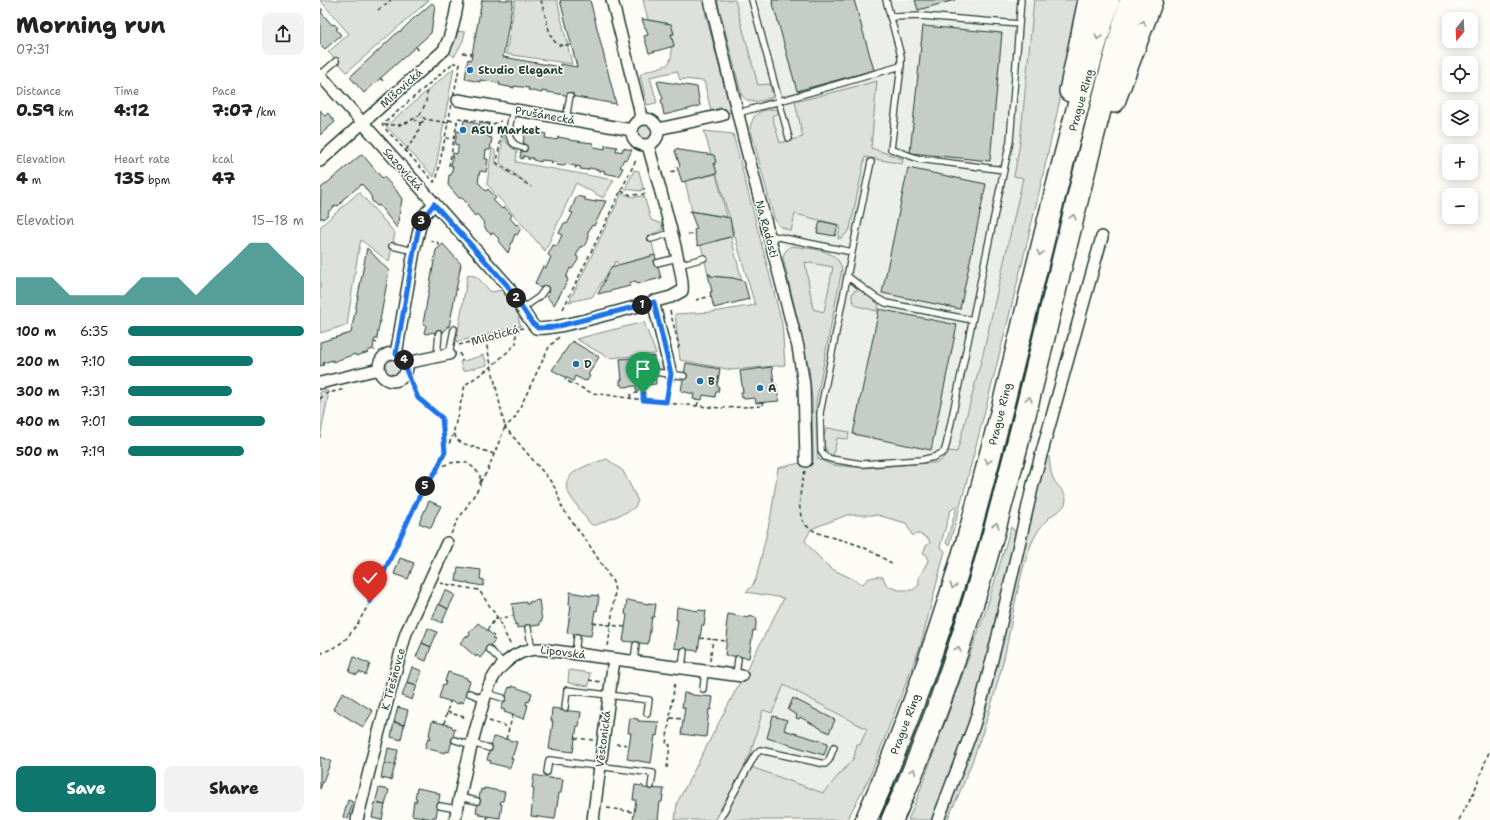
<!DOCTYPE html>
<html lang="en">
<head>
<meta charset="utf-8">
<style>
	body { margin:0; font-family:"Shantell Sans",sans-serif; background:#f2f2f2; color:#222; height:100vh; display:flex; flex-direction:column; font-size:15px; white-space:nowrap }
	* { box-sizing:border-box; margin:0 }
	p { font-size:13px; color:#767676 }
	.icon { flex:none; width:22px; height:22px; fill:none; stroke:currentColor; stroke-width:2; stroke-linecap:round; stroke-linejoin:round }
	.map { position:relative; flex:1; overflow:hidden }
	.drawer { display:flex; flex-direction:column; background:#fff; width:320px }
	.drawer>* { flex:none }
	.needle { width:26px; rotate:198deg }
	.buttons { position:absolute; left:1122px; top:12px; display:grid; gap:8px }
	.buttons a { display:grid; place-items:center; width:36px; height:36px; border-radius:8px; background:#fff; box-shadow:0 2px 10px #0003; font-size:20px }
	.pin { position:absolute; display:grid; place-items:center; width:34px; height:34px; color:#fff; margin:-41px -17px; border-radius:50% 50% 50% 0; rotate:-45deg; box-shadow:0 0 4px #0007 }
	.pin .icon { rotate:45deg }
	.km { position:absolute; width:20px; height:20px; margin:-10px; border-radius:50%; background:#222; color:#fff; font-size:11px; line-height:20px; text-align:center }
	.round { display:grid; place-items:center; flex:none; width:42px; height:42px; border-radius:8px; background:#f2f2f2 }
	.overview { display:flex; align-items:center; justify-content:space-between; height:68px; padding:0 16px }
	h1 { font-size:22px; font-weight:800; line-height:30px }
	.stats { display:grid; grid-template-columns:repeat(3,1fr); gap:6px; height:68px; padding:4px 16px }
	.stats div { display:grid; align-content:center }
	.stats b { font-size:17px; font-weight:800 }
	.stats small { font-size:11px; font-weight:400 }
	.stats p { font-size:11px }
	.chart { height:112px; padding:8px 16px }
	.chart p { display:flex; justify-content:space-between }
	.chart svg { width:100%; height:72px; margin-top:4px; fill:#0f766e; opacity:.7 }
	.cta { display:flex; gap:8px; margin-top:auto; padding:8px 16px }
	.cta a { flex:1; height:46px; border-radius:8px; background:#0f766e; color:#fff; font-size:16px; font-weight:800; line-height:46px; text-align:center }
	.cta a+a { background:#f2f2f2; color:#222 }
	ul { padding:0 16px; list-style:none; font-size:13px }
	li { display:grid; grid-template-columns:64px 48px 1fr; align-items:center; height:30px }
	li i { height:10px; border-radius:5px; background:#0f766e }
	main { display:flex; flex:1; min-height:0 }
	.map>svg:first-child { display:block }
	.built { fill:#eceee9 }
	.green { fill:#dde0db; stroke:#7e8e88; fill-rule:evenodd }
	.building { fill:#c6cdc7; stroke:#1f3d34 }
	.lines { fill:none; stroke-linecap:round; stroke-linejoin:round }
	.service-casing { stroke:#1f3d34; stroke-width:8 }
	.minor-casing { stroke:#1f3d34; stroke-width:14 }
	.motorway-casing { stroke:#1f3d34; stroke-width:24 }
	.path { stroke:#1f3d34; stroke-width:1.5; stroke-dasharray:4 3; stroke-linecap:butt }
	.service { stroke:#fdfcf7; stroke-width:5.5 }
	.minor { stroke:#fdfcf7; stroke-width:11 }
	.motorway { stroke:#fdfcf7; stroke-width:21 }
	.oneway { stroke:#8e9c96 }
	.route-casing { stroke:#fff; stroke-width:8 }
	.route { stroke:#1a73e8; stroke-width:5 }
	.poi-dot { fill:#1f6fb2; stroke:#fdfcf7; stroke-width:1.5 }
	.labels { text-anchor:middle; stroke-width:3; stroke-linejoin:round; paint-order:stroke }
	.poi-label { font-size:11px; font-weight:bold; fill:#1f3d34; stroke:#fdfcf7; text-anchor:start }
	.street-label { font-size:11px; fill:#1f3d34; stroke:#fdfcf7 }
</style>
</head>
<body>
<main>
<section class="drawer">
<div class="overview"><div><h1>Morning run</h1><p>07:31</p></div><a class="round"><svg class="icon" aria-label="share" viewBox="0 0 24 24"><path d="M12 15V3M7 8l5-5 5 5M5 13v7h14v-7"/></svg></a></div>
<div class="stats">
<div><p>Distance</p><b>0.59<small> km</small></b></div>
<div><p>Time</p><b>4:12</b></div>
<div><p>Pace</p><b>7:07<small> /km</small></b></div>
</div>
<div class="stats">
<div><p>Elevation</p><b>4<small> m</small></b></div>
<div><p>Heart rate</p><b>135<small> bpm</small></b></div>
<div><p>kcal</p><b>47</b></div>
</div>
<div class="chart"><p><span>Elevation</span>15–18 m</p>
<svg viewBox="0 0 160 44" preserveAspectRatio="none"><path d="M0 44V27L10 27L20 27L30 38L40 38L50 38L60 38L70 27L80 27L90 27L100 38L110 27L120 17L130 6L140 6L150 17L160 27V44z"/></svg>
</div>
<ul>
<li><b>100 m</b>6:35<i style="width:100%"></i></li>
<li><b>200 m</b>7:10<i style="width:71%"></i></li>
<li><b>300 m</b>7:31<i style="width:59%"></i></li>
<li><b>400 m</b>7:01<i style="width:78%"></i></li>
<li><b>500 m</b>7:19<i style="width:66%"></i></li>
</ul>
<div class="cta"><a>Save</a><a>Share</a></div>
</section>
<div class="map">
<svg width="1170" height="820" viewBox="0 0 1170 820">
	<rect width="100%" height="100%" fill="#fdfcf7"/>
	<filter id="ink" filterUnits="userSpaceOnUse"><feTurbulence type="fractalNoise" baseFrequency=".025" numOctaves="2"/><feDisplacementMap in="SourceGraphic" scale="8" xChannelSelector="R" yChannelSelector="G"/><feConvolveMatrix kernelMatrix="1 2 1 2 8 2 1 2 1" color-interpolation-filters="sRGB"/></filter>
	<g filter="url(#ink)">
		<path class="built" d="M403,0H714L700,143L694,176L703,178L663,354L635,460L501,507L491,360Z
			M464,685L547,729L540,746L537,744L534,758L503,793L431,767L427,765L426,762L430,755L443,710L452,712Z"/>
		<path class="green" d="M0,0H109L27,72L8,52L29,34Z
			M195,0H237L252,64L186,54Z
			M323,0H382L411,112L403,114L401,107L391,111L384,81L362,79L360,80L357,71L330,77L337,103L327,105L320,75L324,72L347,65C352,60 352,54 351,47L354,46L351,34H354L351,24L328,20Z
			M397,0H415L438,85L450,84L453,97C442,100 431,106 422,96Z
			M714,0H761C727,169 685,336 641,503L629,545L626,543L637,506L630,511L620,547L625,551L601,644L550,776L527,820H401L431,767L503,793L534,758L537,744L540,745L547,729L464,685L452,713L443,710L430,755L426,762L427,765L395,820H355L357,803L464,598L426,592L432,586L436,579L451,515L458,468L493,460L492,400L489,368L463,258L464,253L471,246C490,249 517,248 522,269L496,402L498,459L512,465L545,468L607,463C619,464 622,461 628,451L637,452L663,354L703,178L694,176L700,143ZM485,262L513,267L504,312L493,309ZM527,515H557L586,523L592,535L599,534L609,539L610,543L606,546L603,553L607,555L608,561L599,577V585L593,590H579L567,586L563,577C555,576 547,577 543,584L510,568L493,551L485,541L491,529Z
			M796,0H800L749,188L748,189L746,188Z
			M137,31L145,32L143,41L134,57L128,51L133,44Z
			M134,68L114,177L66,126Z
			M557,81L551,148L583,159L582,164L545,157L530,229L523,237L518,239L520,225L475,214L471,231L458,225L454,218L430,127C434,111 442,110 457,109L459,113L452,116L460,143L483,137L475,102Z
			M317 132a8 8 0 1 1 16 0a8 8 0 1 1-16 0Z
			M384,131L413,134L462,323L465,365L412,370L360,360L355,314L393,312L435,305Z
			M183,133C185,142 189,148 197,150L196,162L294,180L283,198L256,183L225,251L167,184L172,148L175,151L176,164L204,183L206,182L180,163Z
			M314,170L319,171L323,187L321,191L305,189Z
			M396,174L407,217L372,211L365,181Z
			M39,192L75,233L69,262L41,240L38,253L27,325L0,333V227Z
			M302,193L313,197L324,196L331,220L342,224V230L330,235L335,255L299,265L296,261L272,297L249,302Z
			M411,237L422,281L413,278L390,276V274H388L381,245Z
			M148,274L157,277L171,292L183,290L197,306L201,316L198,318L201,326L136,342Z
			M540,289L559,304L557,311L537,306L532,300V295L534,291Z
			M324,322L336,354L289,358L256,339Z
			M164,355L167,365L143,371L140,362Z
			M64 367a8 8 0 1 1 16 0a8 8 0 1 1-16 0Z
			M7,390L8,397L0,438V392Z
			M508,428L529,432L528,439L517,438L513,456C503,451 500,436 508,428Z
			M725,455L729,456C730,464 730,473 734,480C738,487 746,492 746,500C745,510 735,512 730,517C719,527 712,540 708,553C697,585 692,621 685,654C671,711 653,767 627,820H621L632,794Z
			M287,459L303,471L318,501L315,507L309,511L276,525H272L268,521C262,512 251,499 247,490C241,471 274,463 287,459Z
			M691,527L698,535L663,686L615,820H588L598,796L665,613Z
			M249,670L270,673L269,686L248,683Z"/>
		<path class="building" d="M162,0H193L183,57L240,67V64L257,67L240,0H270L296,104L222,91V93L208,90L209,88L194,86V88L179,85L180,83L160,80V82L145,79L148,59L151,60Z
			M452,0H534L554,70L477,91Z
			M595,0H635L598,10Z
			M112,3L115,6L111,33L44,93L30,77L79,31L80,32L97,15V16Z
			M0,8L3,10L1,12L12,25L14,24L18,28L16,29L21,35L5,49L0,44Z
			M322,19L351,24L354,34H351L354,46L329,53L324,36L328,35L326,28H325Z
			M603,26L682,33L670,161L590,153Z
			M339,81L377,87L380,106L344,115L341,100L343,99L337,82Z
			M0,110L5,116L8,113L15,122L0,135Z
			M144,120L153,122V123L156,124V123L159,125L160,123L169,124L168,137L172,138L170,150H166L165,159H168L166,172L160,171L158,182L166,191L168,189L176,198L173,200L182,209L184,207L192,215L190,218L196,225L198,224L201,228L197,235L195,234L188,253L178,241L180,240L173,233L171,234L167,231L163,224L164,223L157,214L155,216L147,206L148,204L142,198H139L128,185L129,175H131L133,166H131L133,153L137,154L138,149V145L135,144L137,131L141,132L142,127H143Z
			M208,130L226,134L225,138L232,139L237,140L238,137L249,139V140L273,143V145L274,147L280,148L285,149V145L297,147L296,151H300L302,152L303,148L312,150L307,160L304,159L300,167L303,168L299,176L284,173L285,171L281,170L280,172H279V170L269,168L268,170L260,169L261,167L257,166L256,168H255L256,166L245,164L244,166L236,165L237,162H233L232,164H231L232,161L221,160V162L213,160V158H209V160L208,159V157L203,156V159L200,158L201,151L203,152L204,148L205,143H203L205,131Z
			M357,148L359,150L394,155L396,162L394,163L397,173L362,182L357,167L360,166L355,151Z
			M42,154L62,178L64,177L76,190L82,199L77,228L59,205L57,206L52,201L51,196L42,184L22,200L23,201L18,206L16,205L8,212L9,214L3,219L2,217L0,219L1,188Z
			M588,168L666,184L640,309L562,293Z
			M257,196L265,198V200L276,202V200L286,201L278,218L274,226L272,225L267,234L269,235L268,240L263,247L261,246L256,256L258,257V260L252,269L250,268L246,278L248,279L247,282L234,305L227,297L229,295L228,294L229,291L222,287L220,288L215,283L223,266L226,268L231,257L228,255L233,245L237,246L242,235L239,233L244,223L247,224L253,213L250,212Z
			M370,211L410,218L413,236L378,246L374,230L377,229Z
			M500,221L518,225L515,236L497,233Z
			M123,244L141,264L129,327L127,326V329L124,330V332L115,335L114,332L106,334L104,333L106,325L103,324L116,250Z
			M47,248L69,271L57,337V339H55L54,342L57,343L54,342L53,349L55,351L53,349L48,351L49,352L36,356L35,354L13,362V360L3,363L4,365L0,366V342L31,333Z
			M335,255L341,278L317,284L316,281L309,283L310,286L278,294L291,267Z
			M388,274H390V276L413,278L424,281L429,299L394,308L390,292H392Z
			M559,309L637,325L611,450L533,434Z
			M252,341L279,357L268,375L270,376L267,381L266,380L265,381L255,376L253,381L232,370Z
			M334,356L336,384L325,385V391H316V386L302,387V385H300V380H302L300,359Z
			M366,363L400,369L397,386L399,387L398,392H396L395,397L383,395L382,400L373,399L374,394L361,391Z
			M452,367L454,384H456L459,401L436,403L435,398L424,399V397L422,398L421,392H423L420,371Z
			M109,501L121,506L114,519H115L111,528L99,523Z
			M80,558L94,563L88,579L74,574Z
			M138,567L161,570L160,579L164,580L163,586L136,581Z
			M125,590L135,595L128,609L119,604Z
			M250,592L272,596V595L279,596L277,611L275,610L271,636L247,633L251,606L249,605Z
			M219,600L222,621H220V625L197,628V624L195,625L192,604L206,602V604H209V602Z
			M307,600L328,604V603L336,604L334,617H332L328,644L303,641L307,615L305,614Z
			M119,604L128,609L122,623L112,618Z
			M357,607L378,611L379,610L386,611L384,625H382L378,651L354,648L358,620H356Z
			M408,614L429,618V616L437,618L435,631L433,630L429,658L405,655L408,629L406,628Z
			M158,623L174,636L172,638L175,640L160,658L157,655L156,657L140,643L146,636L148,637L150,635L149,633Z
			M108,628L117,632L111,647L102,643Z
			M102,643L111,647L106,661L96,657Z
			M34,657L50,664L46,675L39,672L37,675L29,672Z
			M92,667L102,671L97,685L87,682Z
			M128,672L147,678V680L150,681L143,703L139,702V704L119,698L123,684L125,685L126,682L125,681Z
			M87,682L97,685L92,700L82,696Z
			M192,686L212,693L209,702L207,701L206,705H208L204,719L184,712L185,710L181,709L189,687L192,688Z
			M23,692L53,711L43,727L13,709Z
			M364,693L372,694V695L393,697L391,710L389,709L386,737L361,734L365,708L362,707Z
			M473,698L515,720L509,733L480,717L479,719L476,718L477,715L468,710Z
			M78,707L88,710L84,725L74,722Z
			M232,708L240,709V710L261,712L259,726H257L253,752L229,749L233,721H231Z
			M453,716L467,720L464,730L508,743L504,755L447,738Z
			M310,718L318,719V721L339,722L337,736L335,735L331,763L307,759L311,733H308Z
			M112,721L132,726V728L135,729L129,752L126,751L125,753L105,748L108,738L110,739V735H109Z
			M74,722L84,725L81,740L71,737Z
			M173,737L176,738L177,737L197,742L193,755H192L191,758L193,759L190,768L170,763L171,761L167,760Z
			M68,748L78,750L75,765L65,763Z
			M0,757L11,761L0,789Z
			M64,763L75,765L71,780L61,778Z
			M214,775L235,779V778L243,779L241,793H239L235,819L211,816L214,788H212Z
			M315,785L323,786V788L344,789L342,802H340L338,820H313L316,800H313Z
			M59,788L69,790L65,805L55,803Z
			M97,788L117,792V794H120L116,817H113L112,819L92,815L94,801L96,802L97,798H95Z
			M164,788L185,792L183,801H181L180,804H182L180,818L159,815L160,813L156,812L161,789L164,790Z
			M28,800L33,802L28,819L23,817Z
			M55,803L65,805L62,820L52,818Z"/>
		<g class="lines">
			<g class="service-casing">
				<path id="service" d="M432,0L469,138
					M566,0L581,56V66L571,149L599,159L684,170
					M570,17L602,16L699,24
					M0,75L16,61
					M193,110C190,126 182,143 204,148
					M418,113L581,66
					M246,119L250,96
					M449,235L532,252L500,413L501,451L505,457L511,459L542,464L601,460L614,457L624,452L626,446L690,141L701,0
					M331,239L351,233
					M72,246L94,251
					M532,252L551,162
					M337,263L357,258
					M359,265L384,258
					M527,276L555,297L566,303L652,320
					M203,308L219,297L225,289
					M129,354L134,329
					M117,356L119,333
					M335,372L364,376
					M208,628L212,649
					M169,649L184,664
					M255,653L257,637
					M314,661L316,645
					M362,667L364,651
					M416,675L418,659
					M383,689L385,671
					M149,693L164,699
					M166,693L183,698
					M245,708L247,690L329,700L327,713
					M135,740L151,745
					M152,743L169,748
					M227,772L229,760L333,773L331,786
					M139,797L157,801
					M120,806L137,809
					M399,820L435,755L440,750L505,764L509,760L514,747"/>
			</g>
			<g class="minor-casing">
				<path id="minor" d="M292,0L319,106L321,119
					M390,0L426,147L478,347L484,385L486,461
					M0,75L187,285C191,291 212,326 216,328C229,333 331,302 351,297L362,291C367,280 333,165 328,145
					M138,100L312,130
					M312 132a13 13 0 1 1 26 0a13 13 0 1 1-26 0Z
					M338,129L402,115
					M0,161L124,50C132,34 135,18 138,0
					M333,301L351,374
					M59 367a14 14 0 1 1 28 0a14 14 0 1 1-28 0Z
					M76,354L94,251L101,222L104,215L114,204
					M86,363L129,354
					M0,383L59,369
					M37,820L57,739L86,633L127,543
					M135,820C142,787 148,754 158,721C164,701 168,678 184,664C194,654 207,649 220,649L422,676
					M273,820L294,659
					M618,820L654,725L663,695L677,640L713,484L782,237"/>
			</g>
			<g class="motorway-casing">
				<path id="motorway" d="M750,91L769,0
					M794,102L832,0
					M546,820C586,730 619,636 647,541C698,362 733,178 789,0
					M572,820C690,559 729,273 811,0"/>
			</g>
			<path class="path" d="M221,0L230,34L235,42L239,45H252
				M58,10L71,0
				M96,47L100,52
				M143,53L152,54
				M133,63L140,64L117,177L114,182L62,125Z
				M60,78L65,83
				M100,115L106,102L107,93L103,88
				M129,120L137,122
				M100,123L104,121V119
				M64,125H79L88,122L100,115L105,119L128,123
				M181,134L177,163L211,187
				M126,138L134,139
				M86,150C92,141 99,135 100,123L95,120
				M129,166L138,118L173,124L181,121
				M351,172L358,170
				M323,189H325
				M301,191L311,195L326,194
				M368,235L375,233
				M110,241L117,242L120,247
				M376,300L391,296
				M243,309L316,160H318
				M350,311L359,346L356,351
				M239,337L229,347L195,418L185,427L229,479L237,491L241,505L247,515L268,543L293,582L295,591L288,647
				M139,345L203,328
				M140,353L142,361
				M88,373L98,398L122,418L125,452
				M247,377L245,380L272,393L346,403L349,384
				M322,392L323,400
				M310,398L311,394L322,392
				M0,399L5,394L25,389
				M346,403L401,408L443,406V402
				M377,406L379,399
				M174,454L142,443L136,439L134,430L145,385L172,366L196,344V330
				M117,469L134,433
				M485,471C481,484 476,511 484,523C494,536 523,539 538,545C550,550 562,557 573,565
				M160,482L167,472L185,427L165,338
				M120,583L159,590L177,617L191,646
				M177,619L193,616
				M273,623L305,627
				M167,630L177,617
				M380,638L406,641
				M0,654L17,646L26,639L38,623L50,602L99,497L113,473L120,467L130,463L139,462L147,463L154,468L160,475V486L136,523L131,534
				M390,661L393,639
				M269,680L281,682
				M127,712L147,718
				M350,718L363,719
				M169,721L188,727
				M124,724L130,701
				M255,738L273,740
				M186,739L193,715
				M296,744L309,745
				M347,768L350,745L346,744L355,682
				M287,808L314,812
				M103,820V817
				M167,820L168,816
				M1139,820L1154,792L1170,749"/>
			<use href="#service" class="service"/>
			<use href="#minor" class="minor"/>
			<use href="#motorway" class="motorway"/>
		</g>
		<defs><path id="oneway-chevron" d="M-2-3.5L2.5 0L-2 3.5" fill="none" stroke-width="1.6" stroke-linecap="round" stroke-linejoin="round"/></defs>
		<g class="oneway">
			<use href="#oneway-chevron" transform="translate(823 23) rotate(-70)"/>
			<use href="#oneway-chevron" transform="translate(778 37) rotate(106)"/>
			<use href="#oneway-chevron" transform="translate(753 217) rotate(-76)"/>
			<use href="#oneway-chevron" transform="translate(720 253) rotate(104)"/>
			<use href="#oneway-chevron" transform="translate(709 399) rotate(-76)"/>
			<use href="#oneway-chevron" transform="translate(668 461) rotate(105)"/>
			<use href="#oneway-chevron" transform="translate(676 525) rotate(-74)"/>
			<use href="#oneway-chevron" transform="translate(633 586) rotate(107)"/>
			<use href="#oneway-chevron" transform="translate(638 649) rotate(-71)"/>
			<use href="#oneway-chevron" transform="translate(593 771) rotate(-67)"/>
		</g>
	</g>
	<g class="lines" filter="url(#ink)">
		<g class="route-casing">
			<path id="route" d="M50,602L99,497L116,471L125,452L122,418L98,398L86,370V363L80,356L76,354L94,251L100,222L114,204L187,285L212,323L218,328L235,327L334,302L351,374L346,402L323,400V393"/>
		</g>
		<use href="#route" class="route"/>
	</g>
	<g class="poi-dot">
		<circle cx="150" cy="70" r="4"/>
		<circle cx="143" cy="130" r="4"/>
		<circle cx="256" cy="364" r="4"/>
		<circle cx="380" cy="381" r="4"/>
		<circle cx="440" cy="388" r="4"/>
	</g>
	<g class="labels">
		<g class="poi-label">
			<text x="158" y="74">Studio Elegant</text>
			<text x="151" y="134">ASU Market</text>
			<text x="264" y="368">D</text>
			<text x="388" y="385">B</text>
			<text x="448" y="392">A</text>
		</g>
		<g class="street-label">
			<text transform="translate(81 88) rotate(-42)" y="4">Míšovická</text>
			<text transform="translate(761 100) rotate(-74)" y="4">Prague Ring</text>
			<text transform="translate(225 115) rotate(10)" y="4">Prušánecká</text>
			<text transform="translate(83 169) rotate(48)" y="4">Sazovická</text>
			<text transform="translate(447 229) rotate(75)" y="4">Na Radosti</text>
			<text transform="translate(175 335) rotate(-15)" y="4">Milotická</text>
			<text transform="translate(680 414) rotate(-76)" y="4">Prague Ring</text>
			<text transform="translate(243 652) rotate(7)" y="4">Lipovská</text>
			<text transform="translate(73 679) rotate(-75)" y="4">K Třešňovce</text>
			<text transform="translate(585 724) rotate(-69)" y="4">Prague Ring</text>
			<text transform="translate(283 739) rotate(-83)" y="4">Věstonická</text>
		</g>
	</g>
</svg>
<div class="buttons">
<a><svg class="needle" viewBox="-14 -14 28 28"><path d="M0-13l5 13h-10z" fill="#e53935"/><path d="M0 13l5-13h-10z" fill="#767676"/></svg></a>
<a><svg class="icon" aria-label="locate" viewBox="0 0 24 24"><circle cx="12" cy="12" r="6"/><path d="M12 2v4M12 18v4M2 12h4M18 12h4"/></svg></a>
<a><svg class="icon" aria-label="layers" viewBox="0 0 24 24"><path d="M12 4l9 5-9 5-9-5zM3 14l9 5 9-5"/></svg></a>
<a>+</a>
<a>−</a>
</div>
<div class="pin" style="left:323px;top:393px;background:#1e9e55"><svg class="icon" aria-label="arrive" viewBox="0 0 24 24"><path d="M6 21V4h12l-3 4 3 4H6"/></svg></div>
<div class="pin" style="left:50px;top:602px;background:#d93025"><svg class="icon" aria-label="check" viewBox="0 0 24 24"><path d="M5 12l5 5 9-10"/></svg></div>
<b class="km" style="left:322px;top:305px">1</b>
<b class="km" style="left:196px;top:298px">2</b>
<b class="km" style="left:101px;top:221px">3</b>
<b class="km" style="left:84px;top:360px">4</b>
<b class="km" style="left:105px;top:486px">5</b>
</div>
</main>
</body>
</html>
